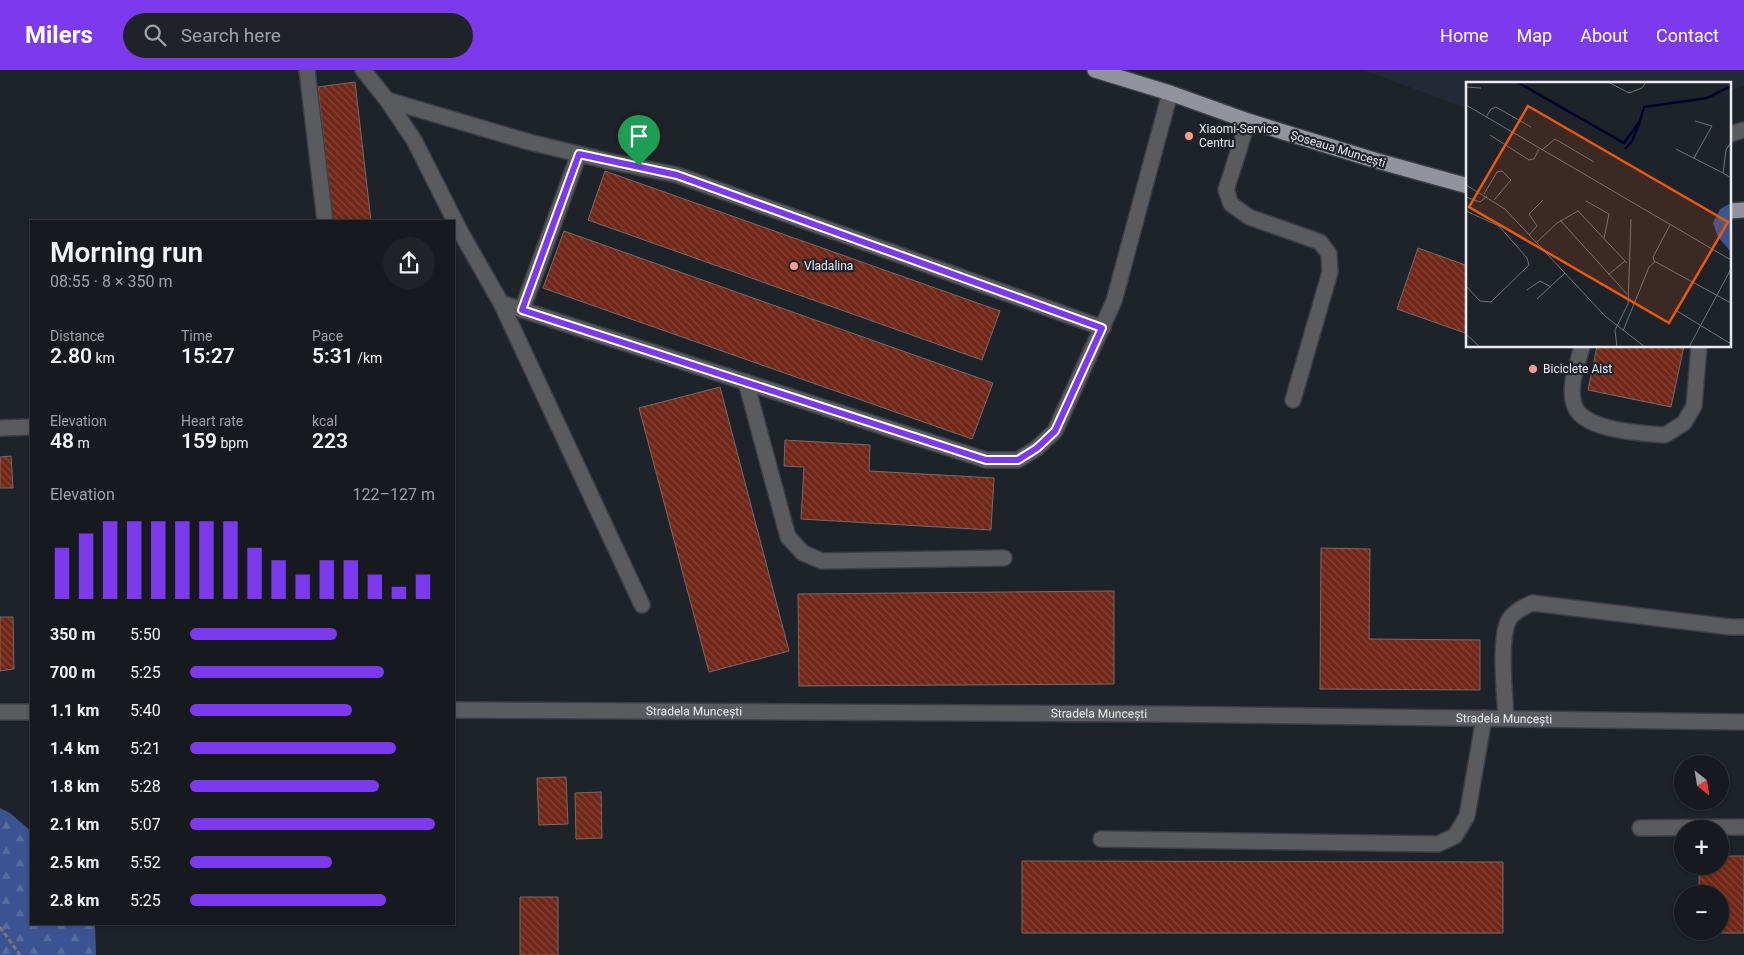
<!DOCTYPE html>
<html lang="en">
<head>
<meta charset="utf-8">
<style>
	body { margin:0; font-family:Roboto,sans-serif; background:#1f2328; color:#f1f3f6; height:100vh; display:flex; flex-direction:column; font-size:19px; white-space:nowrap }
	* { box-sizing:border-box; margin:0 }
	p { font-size:16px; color:#9ea1a4 }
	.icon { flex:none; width:28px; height:28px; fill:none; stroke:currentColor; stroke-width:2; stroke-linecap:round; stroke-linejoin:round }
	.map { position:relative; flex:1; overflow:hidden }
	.details { position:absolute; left:30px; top:150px; width:425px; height:705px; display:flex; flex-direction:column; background:#161a1f; border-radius:0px; box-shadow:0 1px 4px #0004,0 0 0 1px #35383d }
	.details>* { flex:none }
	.needle { width:32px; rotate:150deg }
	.buttons { position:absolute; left:1674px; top:685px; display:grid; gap:10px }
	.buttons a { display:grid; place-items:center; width:55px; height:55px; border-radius:50%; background:#161a1f; box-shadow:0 1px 4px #0004,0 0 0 1px #35383d; font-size:25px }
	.pin { position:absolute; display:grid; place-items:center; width:42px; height:42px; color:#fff; margin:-51px -21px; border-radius:50% 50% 50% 0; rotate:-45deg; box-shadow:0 0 5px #0007 }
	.pin .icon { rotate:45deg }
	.round { display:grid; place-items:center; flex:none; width:52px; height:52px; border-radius:26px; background:#1f2328 }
	.head { display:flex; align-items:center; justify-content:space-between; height:85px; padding:0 20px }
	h1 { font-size:28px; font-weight:600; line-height:38px }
	.stats { display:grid; grid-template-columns:repeat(3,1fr); gap:8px; height:85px; padding:5px 20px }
	.stats div { display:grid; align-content:center }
	.stats b { font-size:21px; font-weight:600 }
	.stats small { font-size:14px; font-weight:400 }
	.stats p { font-size:14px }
	.chart { height:140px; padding:10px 20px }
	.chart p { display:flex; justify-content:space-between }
	.chart svg { width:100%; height:90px; margin-top:5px; stroke:#7c3aed; stroke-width:6 }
	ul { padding:0 20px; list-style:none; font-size:16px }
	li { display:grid; grid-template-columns:80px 60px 1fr; align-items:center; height:38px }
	li i { height:12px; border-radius:6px; background:#7c3aed }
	header { display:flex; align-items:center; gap:30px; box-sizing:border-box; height:70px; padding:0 25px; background:#7c3aed; color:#fff }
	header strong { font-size:24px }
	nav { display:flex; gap:28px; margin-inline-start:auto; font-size:18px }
	.search { width:350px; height:45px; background:#1f2328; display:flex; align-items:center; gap:12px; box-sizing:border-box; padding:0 18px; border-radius:28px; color:#9ea1a4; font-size:19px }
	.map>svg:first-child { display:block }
	.built { fill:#242936 }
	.forest { fill:url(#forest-firs) }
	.building { fill:url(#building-back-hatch); stroke:#776b68 }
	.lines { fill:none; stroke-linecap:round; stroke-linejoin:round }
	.minor-casing { stroke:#3b3e45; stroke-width:18 }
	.major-casing { stroke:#3b3e45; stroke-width:18 }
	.path { stroke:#74777d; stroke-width:3; stroke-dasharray:5 2.5; stroke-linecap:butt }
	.minor { stroke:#595b5f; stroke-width:15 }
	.major { stroke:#91949d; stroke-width:15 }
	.route-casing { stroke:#fff; stroke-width:10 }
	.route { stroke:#7c3aed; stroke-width:6 }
	.poi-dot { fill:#f49e89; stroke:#1e2229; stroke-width:2 }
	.labels { text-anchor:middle; stroke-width:4.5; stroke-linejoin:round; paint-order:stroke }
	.poi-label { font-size:12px; fill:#eaecf2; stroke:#1e2229; text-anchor:start }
	.street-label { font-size:12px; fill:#eaecf2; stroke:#1e2229 }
	.inset-river { fill:none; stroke:#01012b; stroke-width:2.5 }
	.inset-road { fill:none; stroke:#707379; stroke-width:1 }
	.view { fill:#e8590c; fill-opacity:0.15; stroke:#e8590c; stroke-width:2.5 }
	.inset-edge { fill:none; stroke:#eaecf2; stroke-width:2.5 }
</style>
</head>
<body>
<header>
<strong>Milers</strong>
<div class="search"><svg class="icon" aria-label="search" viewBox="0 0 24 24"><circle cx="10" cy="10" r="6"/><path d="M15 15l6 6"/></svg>Search here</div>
<nav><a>Home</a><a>Map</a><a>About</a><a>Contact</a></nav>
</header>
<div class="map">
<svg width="1744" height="885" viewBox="0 0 1744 885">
	<defs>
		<pattern id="forest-firs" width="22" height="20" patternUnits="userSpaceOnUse" patternTransform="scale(1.25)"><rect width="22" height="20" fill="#3c5392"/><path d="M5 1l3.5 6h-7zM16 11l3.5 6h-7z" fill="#586ca2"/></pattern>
		<pattern id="building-back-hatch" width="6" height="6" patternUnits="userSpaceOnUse" patternTransform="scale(1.25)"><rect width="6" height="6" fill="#702717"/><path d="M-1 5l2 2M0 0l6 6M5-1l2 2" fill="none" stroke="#854639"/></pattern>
	</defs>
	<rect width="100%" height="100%" fill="#1e2229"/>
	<path class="built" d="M1363,0H1744V17L1730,19V14H1468V39Z"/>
	<path class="forest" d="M0,738L10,743L31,761V854H95L96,885H0Z"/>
	<path class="building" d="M355,12L371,151H333L318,17Z
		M605,101L1000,241L982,290L588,150Z
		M564,161L993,313L972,369L543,218Z
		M1418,178L1468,196V264L1397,239Z
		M1597,276H1684L1671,337L1588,320Z
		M720,317L789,581L709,602L639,338Z
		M785,370L870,375L869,401L994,408L991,460L801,449L804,397L784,396Z
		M11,386L13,418H0V387Z
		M1321,478L1370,479L1369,569L1480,570V620L1320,619Z
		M1114,521V614L799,616L798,524Z
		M0,547H13L14,599L0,601Z
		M566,707L568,754L539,755L537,708Z
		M601,722L602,768L576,769L575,723Z
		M1720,786H1744V863H1699V861H1720V824H1699V796H1720Z
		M1022,791L1503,792V863H1022Z
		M520,827H558V885H520Z"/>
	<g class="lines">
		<g class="minor-casing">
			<g id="minor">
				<path d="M307,0L325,151"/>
				<path d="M363,0L387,30L414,70L460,161L501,233L642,535"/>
				<path d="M387,30L529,72L608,91L677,105L1103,258"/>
				<path d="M1248,51L1226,120L1231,134L1249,147L1320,172L1329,184L1330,202L1293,330"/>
				<path d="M1730,64L1744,60"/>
				<path d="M501,233L986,390H1018L1037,378L1055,361L1114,231L1170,23"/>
				<path d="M522,240L579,84"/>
				<path d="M1582,276C1578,294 1568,315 1574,334C1581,361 1642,363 1665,365L1684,353L1694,336L1699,276"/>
				<path d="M746,312L788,467L803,483L822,491L1004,488"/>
				<path d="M0,358L31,357"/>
				<path id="s1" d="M454,640L1159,644L1744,652"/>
				<path d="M0,642H31"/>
				<path d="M1506,648C1505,626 1498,565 1510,548C1515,541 1524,537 1532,533L1731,557H1744"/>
				<path d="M1640,758L1744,757"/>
				<path d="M1101,769L1438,774L1455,766L1467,746L1484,648"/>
			</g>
		</g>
		<g class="major-casing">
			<path id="major" d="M1095,0L1170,23L1248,51L1374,90L1468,116
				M1730,141L1744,140"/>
		</g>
		<path class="path" d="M0,857L20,885"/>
		<use href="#minor" class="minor"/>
		<use href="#major" class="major"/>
	</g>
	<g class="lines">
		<g class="route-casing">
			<path id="route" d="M579,84L677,105L1102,258L1055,361L1037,378L1018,390H986L522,240Z"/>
		</g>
		<use href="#route" class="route"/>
	</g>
	<g class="poi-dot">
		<circle cx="1189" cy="66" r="5"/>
		<circle cx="794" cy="196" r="5"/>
		<circle cx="1533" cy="299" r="5"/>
	</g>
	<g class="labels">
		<g class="poi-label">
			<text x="1199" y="63">Xiaomi-Service<tspan x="1199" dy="14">Centru</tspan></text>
			<text x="804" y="200">Vladalina</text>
			<text x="1543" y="303">Biciclete Aist</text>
		</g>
		<g class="street-label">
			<text transform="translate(1338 79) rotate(17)" y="4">Șoseaua Muncești</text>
			<text dy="4" stroke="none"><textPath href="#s1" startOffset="240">Stradela Muncești</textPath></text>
			<text dy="4" stroke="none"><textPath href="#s1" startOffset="645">Stradela Muncești</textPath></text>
			<text dy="4" stroke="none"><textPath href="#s1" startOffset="1050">Stradela Muncești</textPath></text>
		</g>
	</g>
	<g transform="translate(1466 12)">
		<rect width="265" height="265" fill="#1e2229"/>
		<path d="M263,122L265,124V170L252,155L247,141L254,127Z" fill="#3c5392"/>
		<path class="inset-river" d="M51,0L158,61L174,39L178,25L241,16L265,4M159,67L166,59L174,40"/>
		<path class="inset-road" d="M142,0L163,11L176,6L180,0M0,5L15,6M0,23L265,178M20,35L25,27L30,25L65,45M24,53L63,78L68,77L73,67M265,60L260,68L257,91L265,96M210,67L257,91M76,68L89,57L128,80M228,76L246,44L229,39M0,103L39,127L139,234L179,265M18,112L31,90L36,89L45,98L28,118M0,115L14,120L21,114M120,119L143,132L138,156M0,129L33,144L61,176L63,183L25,220L14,219L0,204M94,138L161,212M204,143L187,175L188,179L265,221M63,153L71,144L63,132L77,118M70,161L91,141L112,129L161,181M142,193L159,179M61,208L74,199L85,205M71,217L99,191M211,229L265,262M157,249L183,185L189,180M0,252L14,265M151,265L149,248L162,222L165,137M223,265L265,187"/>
		<path class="view" d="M62,24L262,140L203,241L3,125Z"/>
		<rect width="265" height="265" class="inset-edge"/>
	</g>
</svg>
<div class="buttons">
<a><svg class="needle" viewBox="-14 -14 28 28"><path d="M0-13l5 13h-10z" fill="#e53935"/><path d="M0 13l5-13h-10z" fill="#9ea1a4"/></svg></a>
<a>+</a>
<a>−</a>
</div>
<div class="pin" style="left:639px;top:96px;background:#1e9e55"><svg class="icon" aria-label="arrive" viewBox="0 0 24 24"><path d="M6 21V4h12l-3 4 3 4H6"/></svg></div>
<section class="details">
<div class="head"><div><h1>Morning run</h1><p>08:55 · 8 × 350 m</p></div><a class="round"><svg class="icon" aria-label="share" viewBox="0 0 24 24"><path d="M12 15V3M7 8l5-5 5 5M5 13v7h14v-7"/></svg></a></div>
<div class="stats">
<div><p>Distance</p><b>2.80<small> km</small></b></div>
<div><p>Time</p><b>15:27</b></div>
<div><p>Pace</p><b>5:31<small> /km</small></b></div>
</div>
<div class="stats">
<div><p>Elevation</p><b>48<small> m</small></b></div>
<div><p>Heart rate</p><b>159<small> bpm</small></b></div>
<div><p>kcal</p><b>223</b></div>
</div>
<div class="chart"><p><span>Elevation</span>122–127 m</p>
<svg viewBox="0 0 160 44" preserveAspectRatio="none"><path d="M5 44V19M15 44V12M25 44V6M35 44V6M45 44V6M55 44V6M65 44V6M75 44V6M85 44V19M95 44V25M105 44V32M115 44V25M125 44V25M135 44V32M145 44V38M155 44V32"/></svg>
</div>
<ul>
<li><b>350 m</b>5:50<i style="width:60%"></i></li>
<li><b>700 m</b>5:25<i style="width:79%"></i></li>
<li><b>1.1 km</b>5:40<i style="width:66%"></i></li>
<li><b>1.4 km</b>5:21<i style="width:84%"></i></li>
<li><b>1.8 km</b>5:28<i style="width:77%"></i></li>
<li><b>2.1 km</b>5:07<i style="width:100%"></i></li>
<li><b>2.5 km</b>5:52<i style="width:58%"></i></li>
<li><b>2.8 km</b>5:25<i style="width:80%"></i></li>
</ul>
</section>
</div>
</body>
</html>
